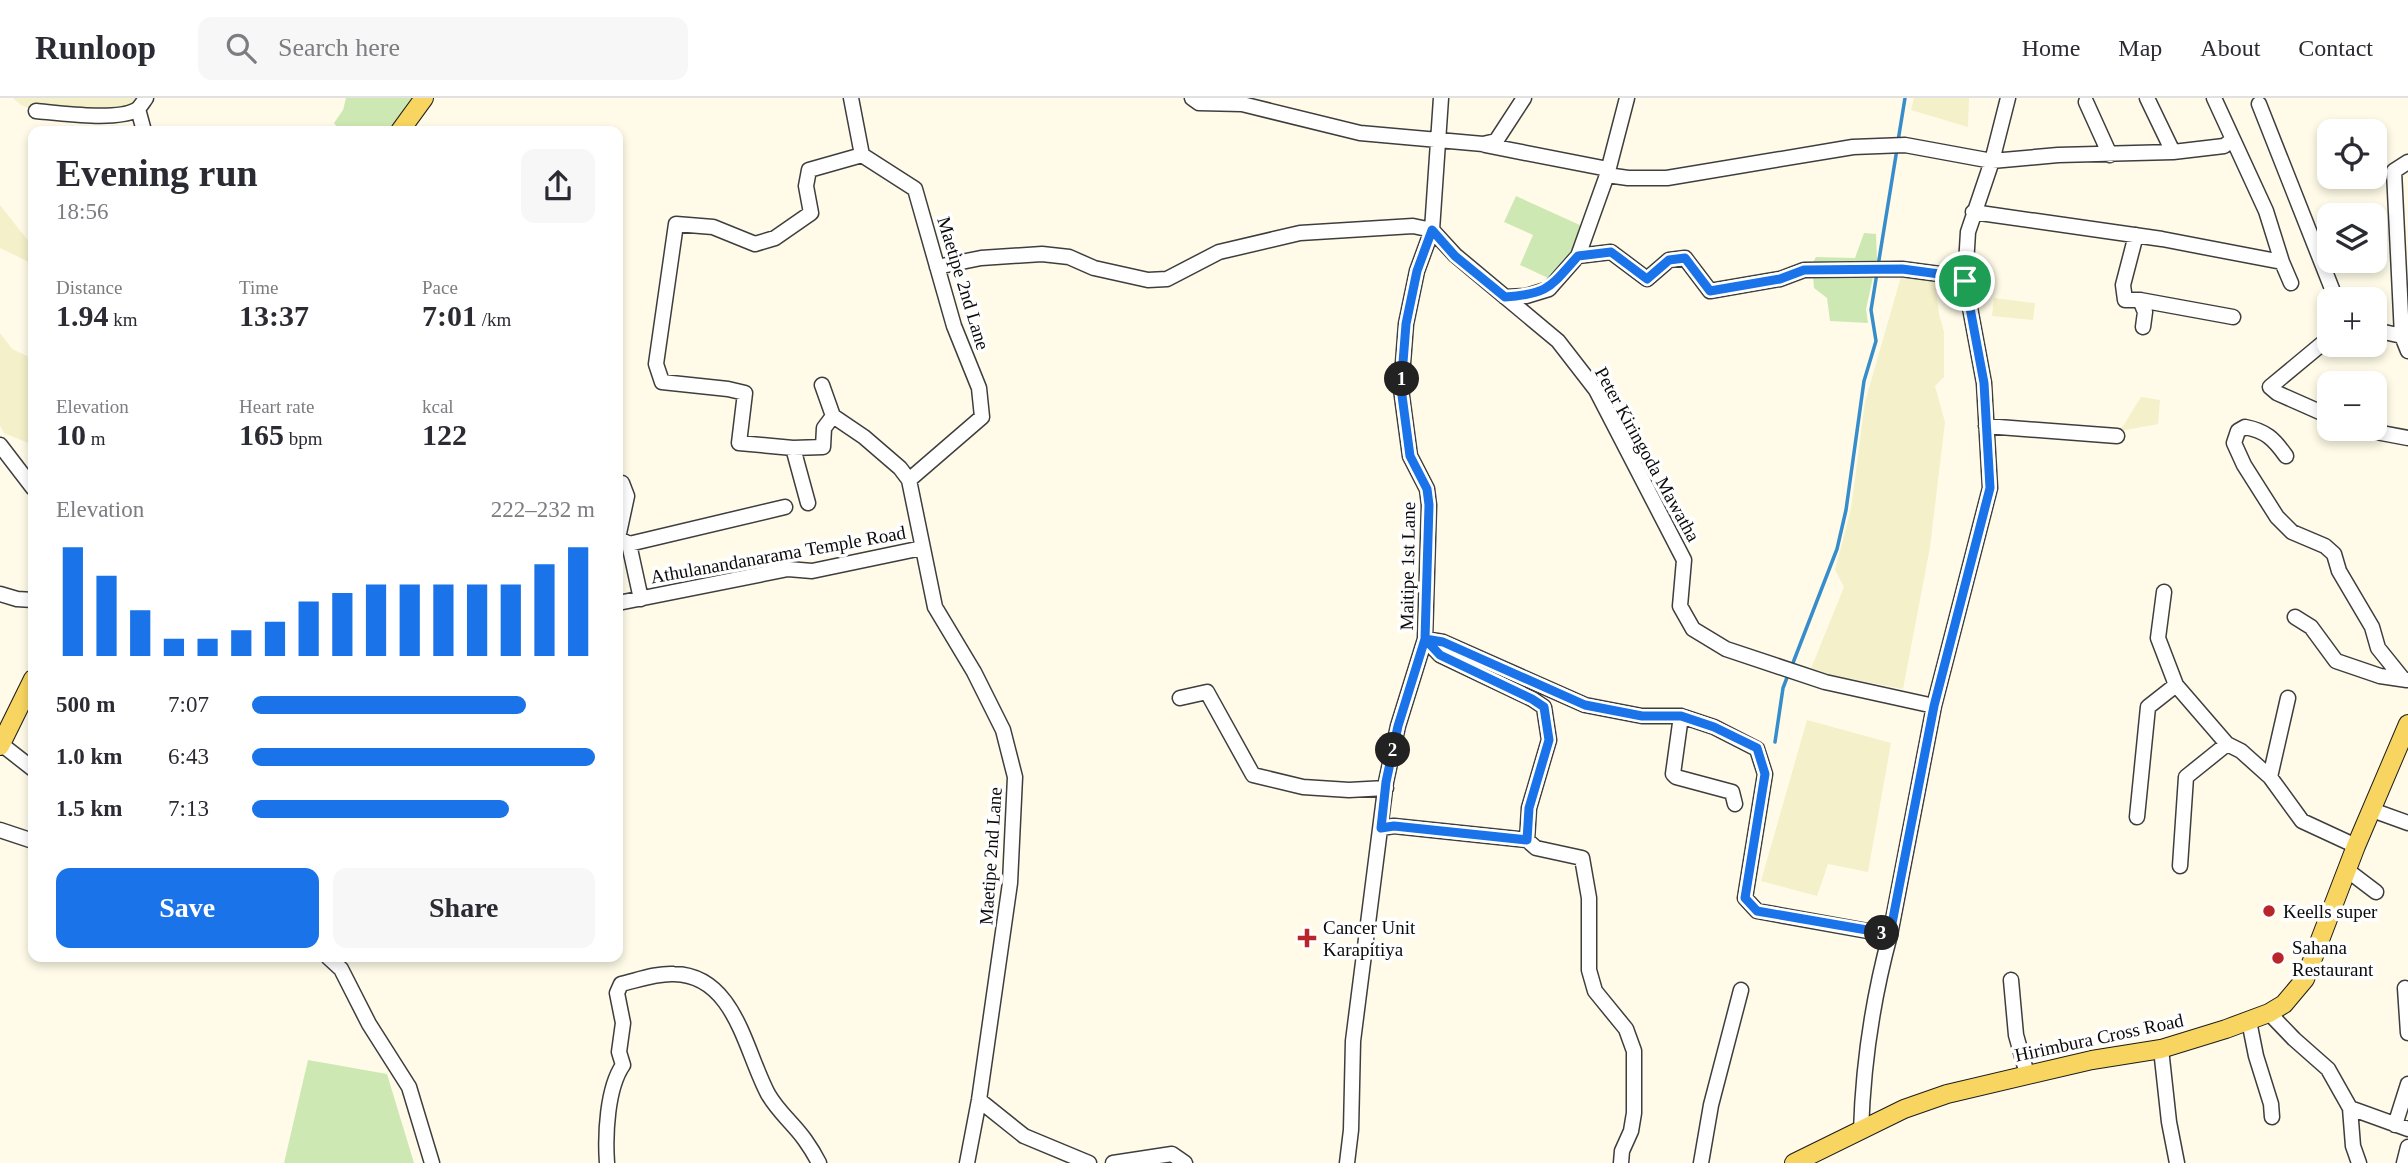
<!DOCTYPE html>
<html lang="en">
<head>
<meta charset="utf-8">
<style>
	body { margin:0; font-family:Georgia,serif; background:#f7f7f7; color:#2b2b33; height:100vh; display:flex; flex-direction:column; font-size:26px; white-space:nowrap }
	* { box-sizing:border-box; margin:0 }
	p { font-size:23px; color:#7c7c81 }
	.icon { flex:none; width:38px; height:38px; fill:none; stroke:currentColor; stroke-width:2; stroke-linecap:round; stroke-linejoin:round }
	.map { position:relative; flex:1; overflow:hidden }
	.panel { position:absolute; left:28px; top:28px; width:595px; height:836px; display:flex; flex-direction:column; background:#fff; border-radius:14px; box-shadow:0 4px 10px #0003 }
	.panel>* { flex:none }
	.tools { position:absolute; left:2317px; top:21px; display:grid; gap:14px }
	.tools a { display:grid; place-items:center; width:70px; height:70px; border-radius:14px; background:#fff; box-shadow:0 4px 10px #0003; font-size:35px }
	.pin { position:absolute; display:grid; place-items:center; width:60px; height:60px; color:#fff; margin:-30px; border:4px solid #fff; border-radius:50%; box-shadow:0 2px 7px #0007 }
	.km { position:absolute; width:35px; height:35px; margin:-18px; border-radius:50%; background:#222; color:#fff; font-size:19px; line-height:35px; text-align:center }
	.round { display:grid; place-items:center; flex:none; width:74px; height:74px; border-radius:14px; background:#f7f7f7 }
	.headline { display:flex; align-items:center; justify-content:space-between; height:119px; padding:0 28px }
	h1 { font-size:38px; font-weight:700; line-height:52px }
	.stats { display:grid; grid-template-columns:repeat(3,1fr); gap:10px; height:119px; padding:7px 28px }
	.stats div { display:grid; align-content:center }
	.stats b { font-size:30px; font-weight:700 }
	.stats small { font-size:19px; font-weight:400 }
	.stats p { font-size:19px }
	.chart { height:196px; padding:14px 28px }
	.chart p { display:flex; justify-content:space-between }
	.chart svg { width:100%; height:126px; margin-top:7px; stroke:#1a73e8; stroke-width:6 }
	.button { display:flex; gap:14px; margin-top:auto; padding:14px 28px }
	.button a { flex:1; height:80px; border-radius:14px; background:#1a73e8; color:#fff; font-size:28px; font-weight:700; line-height:80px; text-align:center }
	.button a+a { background:#f7f7f7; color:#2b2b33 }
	ul { padding:0 28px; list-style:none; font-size:23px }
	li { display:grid; grid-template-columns:112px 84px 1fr; align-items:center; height:52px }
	li i { height:18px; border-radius:9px; background:#1a73e8 }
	header { display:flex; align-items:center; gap:42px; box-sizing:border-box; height:98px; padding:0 35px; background:#fff; border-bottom:2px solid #e1e1e2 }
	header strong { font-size:33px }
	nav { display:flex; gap:38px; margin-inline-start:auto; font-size:24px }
	.search { width:490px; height:63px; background:#f7f7f7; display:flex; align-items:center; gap:18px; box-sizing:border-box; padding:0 24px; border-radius:14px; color:#7c7c81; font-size:26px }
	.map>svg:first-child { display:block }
	.farmland { fill:#f3f0ca }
	.green { fill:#cee8b4 }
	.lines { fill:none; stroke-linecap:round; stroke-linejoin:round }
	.stream { stroke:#368dcb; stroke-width:3.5 }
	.minor-casing { stroke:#3e3e3e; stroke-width:17 }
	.major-casing { stroke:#1c1c1c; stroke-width:20 }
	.minor { stroke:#fff; stroke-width:14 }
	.major { stroke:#f7d560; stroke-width:18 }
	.route-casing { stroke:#fff; stroke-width:14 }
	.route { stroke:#1a73e8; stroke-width:9 }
	.poi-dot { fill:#b8252a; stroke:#fff; stroke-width:2.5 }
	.labels { text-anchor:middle; stroke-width:7; stroke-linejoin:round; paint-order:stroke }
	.street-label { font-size:19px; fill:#0b0b0b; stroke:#fff }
	.poi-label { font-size:19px; fill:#0b0b0b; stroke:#fff; text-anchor:start }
</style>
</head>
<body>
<header>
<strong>Runloop</strong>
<div class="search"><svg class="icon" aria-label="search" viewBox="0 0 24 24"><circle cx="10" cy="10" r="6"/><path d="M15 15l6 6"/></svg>Search here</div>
<nav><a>Home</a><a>Map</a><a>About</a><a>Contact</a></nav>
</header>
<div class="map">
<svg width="2408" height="1065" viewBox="0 0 2408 1065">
	<rect width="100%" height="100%" fill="#fffbe8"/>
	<path class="farmland" d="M13,0H146L138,11L36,13L21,7Z
		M1914,0H1969L1968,29L1911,12Z
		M0,107L33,149V166L0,150Z
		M1902,175L1919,177L1935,183L1939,216L1944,234V279L1935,288L1945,324L1930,449L1903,591L1810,573L1844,489L1835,472L1851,411L1865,304Z
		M1994,200L2035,205L2033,222L1992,218Z
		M0,235L12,251L27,258L33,278V347L4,335L0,328Z
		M2141,299L2160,302L2158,326L2120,333Z
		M1807,622L1891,645L1868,774L1828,766L1817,798L1761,783Z"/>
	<path class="green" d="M346,0H424L400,33H340L334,25L343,12Z
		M1516,98L1582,128L1573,155L1550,181L1520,167L1533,137L1504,124Z
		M1864,135L1876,136L1877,161L1866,211L1868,225L1830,223L1827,200L1814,190L1812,166L1816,159L1855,160Z
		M308,962L387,976L414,1065H284Z"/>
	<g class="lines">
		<path class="stream" d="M1898,43L1905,0
			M1878,168L1897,51
			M1791,570L1837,451L1846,412L1864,283L1876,243L1871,212L1877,175
			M1775,644L1783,590L1788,577"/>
		<g class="minor-casing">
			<path id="minor" d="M851,0L862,57L915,91L954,228L979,290L982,319L909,382L935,509L974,574L1003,632L1015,679L1010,785L979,1002L967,1065
				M1192,0L1199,5L1242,6L1360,35L1483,46L1496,43L1524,0
				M2147,0L2173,54
				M2214,0L2266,113L2282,164L2291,185
				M2086,4L2110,57
				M2259,6L2336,201
				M138,11L144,33
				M36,13C59,15 117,23 136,12C140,10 143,4 146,0
				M1485,47L1608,71
				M1607,77L1628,80H1667L1853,49L1905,47L1992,63L2058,57L2173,54L2224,48L2232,42
				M1973,114L2162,141L2282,164
				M1432,132L1455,157L1558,243L1596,292L1684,462L1680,508L1693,531L1726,551L1825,584L1934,608
				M2136,137L2123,187L2125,202H2140L2145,214L2143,229
				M1578,158L1611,154L1647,181L1669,162L1685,160L1710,193L1780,181L1804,172L1902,171L1947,177L1965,183
				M937,169L981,160L1042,156L1069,159L1094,170L1148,182L1167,181L1219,154L1300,135L1413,128L1432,132
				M1505,199L1526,198L1549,191L1578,158L1607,77L1627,0
				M2140,202L2233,219
				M2375,232L2402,238L2408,253
				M2402,238L2394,73L2408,64
				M2329,240L2270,289L2277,295L2329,318
				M822,287L833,318L864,339L900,370L909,382
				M1986,328L2117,338
				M2360,331L2408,340
				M0,347L33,390
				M793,350L823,349L824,330L833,318
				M2286,358C2274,341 2266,333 2245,329L2238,333L2234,345L2244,367L2277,419L2292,434L2325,448L2334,456L2339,473L2372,529L2378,550L2403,581
				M622,385L627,398L618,440L629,446
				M808,405L793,350L739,345L745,295L728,291L662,284L656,266L676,126L713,129L755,146L775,140L811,115L806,88L809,72L862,57
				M2164,494L2158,540L2176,587L2227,646L2241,653L2270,679L2302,723L2356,748
				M0,496L17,501L33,502
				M641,501L629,446L785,409
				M618,505L788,471L812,473L922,450
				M2295,519L2311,529L2336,563L2380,578L2407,582
				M1425,541L1443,544L1585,607L1642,618H1681L1714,629L1757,651L1765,676L1745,800L1757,813L1890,837
				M1425,541L1440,557L1532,601L1544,609L1549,642L1529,710L1527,742L1536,750L1582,760L1589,800V872L1595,893L1626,931L1634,953V1015L1631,1033L1622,1053L1621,1065
				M1180,600L1207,594L1253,677L1303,689L1349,692L1386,690
				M1681,618L1673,676L1676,679L1732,694L1735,706
				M1,646L33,671
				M2270,679L2288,600
				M2372,712L2408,725
				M2137,719L2148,609L2176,587
				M1381,730L1394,728L1527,742
				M0,732L33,743
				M2180,768L2186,679L2227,646
				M2347,772L2376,794
				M328,859L341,871L369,926L409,989L432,1065
				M2011,882L2016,937L2027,976
				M2405,890L2408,935
				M2269,915L2294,941L2328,971L2350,1010L2408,1031
				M2249,923L2256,958L2271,1006L2272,1019
				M2161,951L2169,1024L2177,1065
				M979,1002L1024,1038L1089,1065
				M2350,1010L2353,1048L2359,1065
				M2395,1027L2408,986
				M1861,1033C1863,967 1873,900 1890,837L1934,608L1990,390L1984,285L1965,183L1968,134L1992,63L2008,0
				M607,1065C605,1037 607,990 623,967L619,954L623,925L617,895L621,886C638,882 657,875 674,876C735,877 745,953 768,996C779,1015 793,1025 805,1042C810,1049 815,1057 819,1065
				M1113,1065L1172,1056L1185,1065
				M1347,1065L1351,1032L1353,943L1386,684L1398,628L1425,541L1429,407L1427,391L1410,358L1401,291L1406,226L1417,173L1432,132L1441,0
				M1701,1065L1711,1007L1741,892
				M2404,1065L2408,1049"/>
		</g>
		<g class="major-casing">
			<path id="major" d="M400,33L424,0
				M0,648L33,581
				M1794,1065L1904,1011L1947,996L2092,962L2161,951L2226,931L2269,915L2284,906L2305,881L2356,748L2408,626"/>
		</g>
		<use href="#minor" class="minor"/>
		<use href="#major" class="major"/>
	</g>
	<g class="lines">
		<g class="route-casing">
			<path id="route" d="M1965,183L1947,177L1902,171L1804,172L1780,181L1710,193L1685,160L1669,162L1647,181L1611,154L1578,158C1550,189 1549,196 1505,199L1455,158L1432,132L1417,173L1406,226L1401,290L1410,358L1427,391L1429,407L1425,541L1440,557L1532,601L1544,609L1549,642L1529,710L1527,742L1394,728L1381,730L1386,684L1398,628L1425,541L1443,544L1585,607L1642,618H1681L1714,629L1757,650L1765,676L1745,800L1757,813L1890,836L1934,608L1990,390L1984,285L1965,183"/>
		</g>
		<use href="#route" class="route"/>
	</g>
	<g class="poi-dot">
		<circle cx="2269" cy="813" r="7"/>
		<path d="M1303.5 829.5h7v7h7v7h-7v7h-7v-7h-7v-7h7z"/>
		<circle cx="2278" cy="860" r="7"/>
	</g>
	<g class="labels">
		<g class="street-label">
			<text transform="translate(964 185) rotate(73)" y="7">Maetipe 2nd Lane</text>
			<text transform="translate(1648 356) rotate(61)" y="7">Peter Kiringoda Mawatha</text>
			<text transform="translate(778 456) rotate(-10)" y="7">Athulanandanarama Temple Road</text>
			<text transform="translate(1407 468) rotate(-89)" y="7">Maitipe 1st Lane</text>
			<text transform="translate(990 758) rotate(-86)" y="7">Maetipe 2nd Lane</text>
			<text transform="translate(2099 939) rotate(-12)" y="7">Hirimbura Cross Road</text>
		</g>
		<g class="poi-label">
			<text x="2283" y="820">Keells super</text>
			<text x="1323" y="836">Cancer Unit<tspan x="1323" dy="22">Karapitiya</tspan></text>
			<text x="2292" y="856">Sahana<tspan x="2292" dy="22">Restaurant</tspan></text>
		</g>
	</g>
</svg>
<div class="tools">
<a><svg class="icon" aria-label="locate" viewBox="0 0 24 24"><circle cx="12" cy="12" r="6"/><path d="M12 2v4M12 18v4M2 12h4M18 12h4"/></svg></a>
<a><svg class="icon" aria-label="layers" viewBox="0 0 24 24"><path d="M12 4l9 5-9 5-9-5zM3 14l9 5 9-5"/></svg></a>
<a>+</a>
<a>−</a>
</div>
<div class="pin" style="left:1965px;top:183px;background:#1e9e55"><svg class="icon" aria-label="arrive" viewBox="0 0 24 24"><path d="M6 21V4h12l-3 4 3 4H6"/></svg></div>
<b class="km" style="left:1402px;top:281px">1</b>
<b class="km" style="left:1393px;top:652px">2</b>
<b class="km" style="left:1882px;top:835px">3</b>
<section class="panel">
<div class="headline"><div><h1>Evening run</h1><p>18:56</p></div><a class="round"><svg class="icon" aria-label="share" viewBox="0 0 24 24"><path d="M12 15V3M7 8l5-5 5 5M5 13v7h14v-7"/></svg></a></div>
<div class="stats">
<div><p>Distance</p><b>1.94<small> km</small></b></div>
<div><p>Time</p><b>13:37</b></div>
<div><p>Pace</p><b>7:01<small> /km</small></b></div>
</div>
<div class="stats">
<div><p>Elevation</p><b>10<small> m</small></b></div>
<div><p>Heart rate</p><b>165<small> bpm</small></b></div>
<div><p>kcal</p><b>122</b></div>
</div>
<div class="chart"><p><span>Elevation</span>222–232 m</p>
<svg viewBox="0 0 160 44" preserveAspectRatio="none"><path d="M5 44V6M15 44V16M25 44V28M35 44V38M45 44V38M55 44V35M65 44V32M75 44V25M85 44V22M95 44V19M105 44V19M115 44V19M125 44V19M135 44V19M145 44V12M155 44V6"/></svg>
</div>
<ul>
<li><b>500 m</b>7:07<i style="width:80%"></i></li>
<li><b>1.0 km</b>6:43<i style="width:100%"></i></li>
<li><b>1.5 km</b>7:13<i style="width:75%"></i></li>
</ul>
<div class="button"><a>Save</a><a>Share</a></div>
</section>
</div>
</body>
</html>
